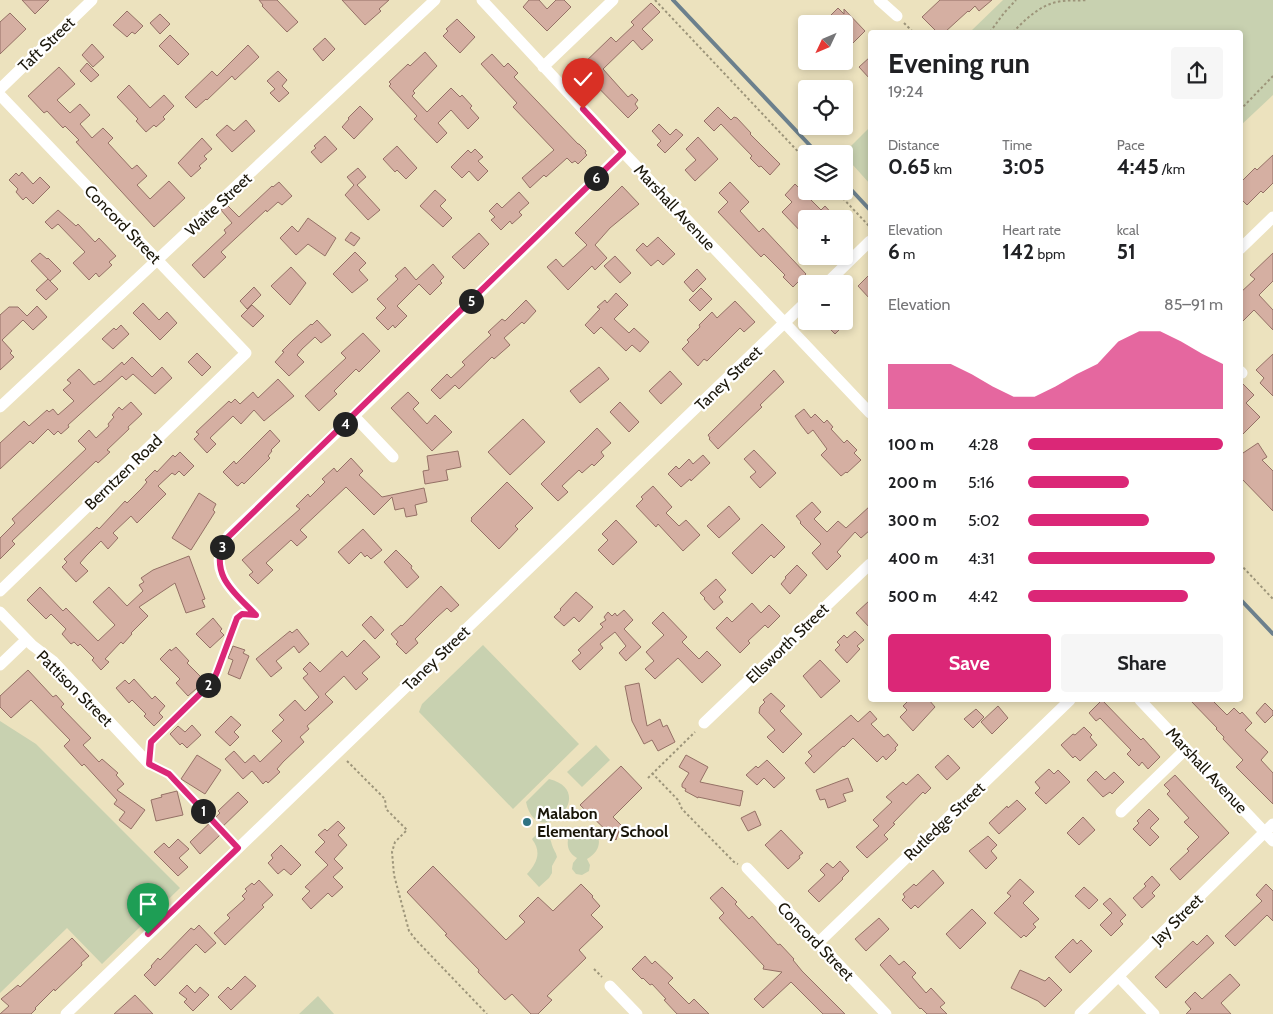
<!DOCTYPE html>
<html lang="en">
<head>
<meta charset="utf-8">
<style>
	body { margin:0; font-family:Cabin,sans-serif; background:#f6f6f6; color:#202124; height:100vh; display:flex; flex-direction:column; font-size:19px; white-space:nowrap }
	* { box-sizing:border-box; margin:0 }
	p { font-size:16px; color:#757577 }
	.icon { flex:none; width:28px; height:28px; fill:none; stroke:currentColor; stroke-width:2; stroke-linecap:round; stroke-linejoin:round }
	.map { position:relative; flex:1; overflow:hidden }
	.panel { position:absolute; left:868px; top:30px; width:375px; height:672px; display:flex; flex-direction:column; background:#fff; border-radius:5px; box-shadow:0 2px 8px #0003 }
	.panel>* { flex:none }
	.needle { width:32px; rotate:226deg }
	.tools { position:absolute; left:798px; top:15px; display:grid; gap:10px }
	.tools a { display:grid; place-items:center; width:55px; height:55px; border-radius:5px; background:#fff; box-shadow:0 2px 8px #0003; font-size:25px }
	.pin { position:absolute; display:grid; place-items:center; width:42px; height:42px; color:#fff; margin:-51px -21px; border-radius:50% 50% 50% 0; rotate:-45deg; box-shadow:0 0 5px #0007 }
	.pin .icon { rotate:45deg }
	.km { position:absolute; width:25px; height:25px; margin:-12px; border-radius:50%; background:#222; color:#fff; font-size:14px; line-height:25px; text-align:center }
	.round { display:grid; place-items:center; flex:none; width:52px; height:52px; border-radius:5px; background:#f6f6f6 }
	.head { display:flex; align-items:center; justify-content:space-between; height:85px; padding:0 20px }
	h1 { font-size:28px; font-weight:700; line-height:38px }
	.stats { display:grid; grid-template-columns:repeat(3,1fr); gap:8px; height:85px; padding:5px 20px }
	.stats div { display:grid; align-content:center }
	.stats b { font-size:21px; font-weight:700 }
	.stats small { font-size:14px; font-weight:400 }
	.stats p { font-size:14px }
	.chart { height:140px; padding:10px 20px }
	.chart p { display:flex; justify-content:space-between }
	.chart svg { width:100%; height:90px; margin-top:5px; fill:#db2777; opacity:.7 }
	.cta { display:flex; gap:10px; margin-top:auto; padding:10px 20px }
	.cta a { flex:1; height:58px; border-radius:5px; background:#db2777; color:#fff; font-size:20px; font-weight:700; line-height:58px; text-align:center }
	.cta a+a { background:#f6f6f6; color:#202124 }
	ul { padding:0 20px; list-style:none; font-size:16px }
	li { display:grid; grid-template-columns:80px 60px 1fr; align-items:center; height:38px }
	li i { height:12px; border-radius:6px; background:#db2777 }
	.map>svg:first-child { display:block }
	.green { fill:#c8d1b0 }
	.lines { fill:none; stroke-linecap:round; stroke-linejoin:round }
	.stream { stroke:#6c808d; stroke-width:4 }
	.building { fill:#d5afa2; stroke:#957166 }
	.path { stroke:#9d957a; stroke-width:2; stroke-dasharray:2.5 2.5; stroke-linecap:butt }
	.minor { stroke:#fff; stroke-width:11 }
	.route-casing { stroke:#fff; stroke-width:10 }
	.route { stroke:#db2777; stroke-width:6 }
	.poi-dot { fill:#2f7383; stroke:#fff; stroke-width:2 }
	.labels { text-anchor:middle; stroke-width:4.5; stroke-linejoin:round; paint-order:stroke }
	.street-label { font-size:16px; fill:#1a1609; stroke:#fff }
	.poi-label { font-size:16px; font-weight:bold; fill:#1a1609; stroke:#fff; text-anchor:start }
</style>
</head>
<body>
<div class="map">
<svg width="1273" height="1014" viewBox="0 0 1273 1014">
	<rect width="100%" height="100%" fill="#ece2be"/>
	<path class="green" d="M1003,0H1273V95L1240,126V32H970Z
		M870,127V184L843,154Z
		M483,645L579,744L513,809L419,712L422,704Z
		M0,721L36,744L180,888L102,964L67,928L0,993Z
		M596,745L610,760L582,787L567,772Z
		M549,779C601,792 537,854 526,802Z
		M583,827C603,830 604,850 587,859L590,865L589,871L582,875L576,874L572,869L573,863L577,858C568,853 566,845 569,835L578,828Z
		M538,833C548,833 550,837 552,845C553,849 556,852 557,857L552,866V873L549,878L539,887L527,874C537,863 542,852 532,839Z
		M318,996L334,1014H299Z"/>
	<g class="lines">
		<path class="stream" d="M673,0L818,154
			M844,182L870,210
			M1240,599L1273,634"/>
	</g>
	<path class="building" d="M22,0H49L35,14Z
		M259,0H277L298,22L287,32L262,6L263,5Z
		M342,0H389L379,9L381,11L365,25Z
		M529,0H539L547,9L556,0H564L571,7L547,31L523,7Z
		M940,0H992L979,11L975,6L969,12L968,11L945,32H937L922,17Z
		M651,3L660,12L642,29L653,40L642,50L633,40L603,69L628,97L632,94L638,100L635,104L638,108L628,118L579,68L611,37L616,42L634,25L631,22Z
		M838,8L844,14V9L865,31L853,43L844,34V24H822Z
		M127,11L143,26L135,34L132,32L127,37L113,25Z
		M10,13L26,29L0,54V22Z
		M160,14L170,24L160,34L150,23Z
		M457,19L475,37L460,53L443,36L448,31L446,29Z
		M170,35L189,54L178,65L159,46Z
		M325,38L335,49L323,61L313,49Z
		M92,44L104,57L93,67L82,55Z
		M248,45L259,57L235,80L232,76L207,100L206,99L196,108L185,97L212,71L217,76Z
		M425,52L437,66L413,91L415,93L412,96L427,112L451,88L460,97L462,95L472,106L470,108L479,118L468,129L451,110L438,123L447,133L437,143L414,119L417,116L389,86L391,84L389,82L408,64L410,66Z
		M492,54L504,67L508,63L518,73L514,77L578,144H579L586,151L585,153L587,155L578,164L575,161L572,163L567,158L546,177L544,175L530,188L522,178L554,150L513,107L517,103L481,64Z
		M870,57V79L859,67Z
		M87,63L99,75L91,82L80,71Z
		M59,67L75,84L57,100L70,113L80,104L90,115L80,124L92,138L103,128L113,138L108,143L132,169L137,165L147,176L137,185L150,199L169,181L185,198L154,227L76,142L79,140L65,126L63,128L47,111L44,113L28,96Z
		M278,71L287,80L282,86L289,93L279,102L270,93L275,89L267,81Z
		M129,85L150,108L164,95L174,106L163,117L165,119L156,127L154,125L146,132L136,121L138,119L117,97Z
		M360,106L373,119L354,139L342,127L349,119L348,118Z
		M718,107L731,120L734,117L737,118L751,133L750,134L780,164L770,175L761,166L759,167L750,158L752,156L721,124L714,131L704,121Z
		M246,120L255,131L232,152L216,135L227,125L234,131Z
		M659,124L670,135L676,129L683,135L665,153L657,145L661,141L652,131Z
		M325,136L337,149L321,163L311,152L316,148L314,146Z
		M698,137L718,159L695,181L685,170L696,160L686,149Z
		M202,138L212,149L204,156L207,159L199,166L201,168L191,177L178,163Z
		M397,146L417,168L406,179L397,170L395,172L383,159Z
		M475,149L483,157L478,161L488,171L478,181L469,171L462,178L451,167L468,150L471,153Z
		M1273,155V183L1263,193L1261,191L1247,205L1240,198V183L1255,168L1257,170Z
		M358,168L366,177L357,185L380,210L368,220L345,195L354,185L347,177Z
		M22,172L33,184L40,177L50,187L33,204L26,197L23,200L16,192L18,189L9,180L16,173L19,176Z
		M279,182L292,196L282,205L278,202L267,212L266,210L221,252L226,257L204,278L192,265L226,233L224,230L232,223L221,210L227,205L239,217L272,186L273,187Z
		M730,182L749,202L740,211L759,232L763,228L806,274L793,287L783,277L785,275L764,254L761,257L718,212L728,202L719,193Z
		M795,184L821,210L825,206L837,219H806V237L782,212L792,202L785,195Z
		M622,186L639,204L610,228L595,245L607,258L595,270L592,266L568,290L547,267L556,259L563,267L587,245L575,233Z
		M435,190L446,200L440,206L452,218L443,227L420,206Z
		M519,192L529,203L519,212L522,215L512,224L510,221L501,230L491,220L495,217L489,211L497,203L502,208Z
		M58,210L76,226L78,224L95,242L99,238L116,256L109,262L112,265L99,277L96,273L89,280L73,263L85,252L58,224L52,229L45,222Z
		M308,218L336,238L325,256L308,244L296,255L280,238L292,226L298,232Z
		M351,232L360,238L354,246L345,240Z
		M479,233L489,244L464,269L452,257Z
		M658,237L675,254L663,265L658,260L651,266L636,250L643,243L647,247Z
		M355,252L366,263L359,270L368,280L352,293L333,274Z
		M40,253L47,259L48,258L61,271L50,281L31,261Z
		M1273,253V281L1259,295L1273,310V330L1254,310L1240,324V293L1255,279L1250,275Z
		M615,256L631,273L620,283L604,266Z
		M433,264L444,277L440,281L442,283L430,295L419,284L397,306L407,316L395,328L393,325L388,330L376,318L386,308L377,299L398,279L395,276L405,267L416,280Z
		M291,267L306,283L290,305L271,286Z
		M697,269L706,279L693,292L684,282Z
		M870,274V299L858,286Z
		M48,279L58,289L46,300L36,290Z
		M254,287L261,295L247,309L240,301Z
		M701,288L712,299L700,311L689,300Z
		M616,293L628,305L614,319L629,333L634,328L649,342L640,352L632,345L626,351L601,327L594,334L585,325L598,311L600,309L597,307L605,300L607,303Z
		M526,300L536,311L524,324L522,322L504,338L510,345L494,359L492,357L459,389L455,385L440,399L431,390L447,374L451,378L465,365L462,362L491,335L488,332L502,319L505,321Z
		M735,301L755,322L744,332L740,328L707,361L704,359L698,366L682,349L689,342L687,340L700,327L699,325L712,312L717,318Z
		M143,303L159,320L167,312L177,323L160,340L133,313Z
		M252,305L264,316L253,327L241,316Z
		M37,306L47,317L33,330L23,320L2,340L12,351L10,353L14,357L0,370V315L9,307H18L27,316Z
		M317,320L331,335L321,343L315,337L302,349L297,355L304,362L289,376L275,362L284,352L282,351L293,340L311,324L312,325Z
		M822,321H848L835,334Z
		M121,325L129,334L113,349L102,339L114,328L116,330Z
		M363,333L380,351L359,372L356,369L334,391L337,394L319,411L305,396L346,358L341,353Z
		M197,353L211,367L202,376L188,362Z
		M1273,354V396L1260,383L1264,378L1256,370Z
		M132,357L152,377L162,367L172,378L155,394L133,374L126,380L122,376L68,425L69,427L61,434L58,431L54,435L48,429L33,444L30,441L0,469V443L24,421L29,426L47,410L49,412L53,409L58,415L74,401L63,390L71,383L67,380L79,369L94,385L99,381L100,382L122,362L124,365Z
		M599,367L609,379L580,403L570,391Z
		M774,370L784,382L760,405L762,407L718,449L709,439L710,438L708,435Z
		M670,371L682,384L661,404L649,391Z
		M278,379L294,396L264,421L254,410L241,424L233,416L210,438L216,444L207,453L194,439L199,434L196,432L229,401L231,403L235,399L240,404L253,392L258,398Z
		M1240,381L1254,395L1246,403L1260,417L1240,437Z
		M408,392L419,403L413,409L427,424L435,415L452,432L432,451L391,408Z
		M131,402L142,414L128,427L129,429L107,450L110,452L98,463L96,461L12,541L15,544L0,559V538L15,523L12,519L86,449L78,441L89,430L96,438L109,426L108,424L114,417L112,415L119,407L122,410Z
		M620,402L639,422L629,432L610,412Z
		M804,409L811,418L815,414L824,423L827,420L833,427L831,429L844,443L847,440L857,450L854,453L861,460L847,473L846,472L841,476L821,455L827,449L813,430L808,434L801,425L795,416Z
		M523,419L545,442L510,475L488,452Z
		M597,428L611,443L601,452L604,456L594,466L592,464L582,473L579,470L562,486L568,492L558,501L541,484Z
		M270,430L280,441L271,450L272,451L268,456L270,458L244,484L242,482L238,486L236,485L223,472L234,461L236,464Z
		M1258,443L1267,457L1262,460L1273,471V511L1240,477V455Z
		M754,450L776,473L760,488L750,477L756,472L744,459Z
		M458,451L461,467L446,470L448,480L425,484L423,471L429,470L427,456Z
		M180,452L194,466L184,476L179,471L175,475L172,473L158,486L166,494L137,523L131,516L113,533L118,538L108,549L101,541L86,556L80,563L88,571L76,582L62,567L67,562L64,559L97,527L99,529L125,501L127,503L142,488L147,482L145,480L155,470L157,472L173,455L175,457Z
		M703,455L710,463L691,481L690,479L681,487L668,474L676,466L679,469L689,459L693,464Z
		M351,458L363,471L359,475L382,497L424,488L427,502L415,505L417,515L406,517L404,508L395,510L392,497L374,515L346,487L300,530L307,537L297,546L291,540L266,563L273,570L258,584L249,575L253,572L242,560L300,509L296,506L308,494L310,497L325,482L322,479L334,468L337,472Z
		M507,482L533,508L515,526L518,529L499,549L471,521L472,519L471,518Z
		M653,486L672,507L666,513L679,526L686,520L700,535L683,551L658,524L656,527L636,506L643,499L641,497Z
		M199,493L216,504L213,510L215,512L191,550L172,538Z
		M812,502L821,512L814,519L827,532L838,521L846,528L870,506V530L861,538L855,532L837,552L841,556L827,570L812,553L821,544L800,523L801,522L796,516Z
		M729,506L740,519L719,538L707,526Z
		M616,520L637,542L613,565L598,550L608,540L602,534Z
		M762,524L785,547L774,558L771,555L752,574L732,553Z
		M363,529L382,550L371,559L367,555L365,557L361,552L349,564L338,552Z
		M396,550L412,566L411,568L419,577L407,588L384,562Z
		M189,556L205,599L202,600L205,607L186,613L175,583L139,607L148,616L131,633L132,634L123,644L121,642L105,659L109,662L101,670L92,660L94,658L80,644L78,646L74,642L71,644L62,634L66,629L51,614L46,619L27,600L40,587L63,611L66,608L98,641L115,625L93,602L109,587L127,606L143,591L139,585L144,582L141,578L153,570Z
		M797,565L807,575L790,594L781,584L786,578L785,577Z
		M716,579L726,590L719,597L723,602L714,610L704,599L705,598L700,593Z
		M441,586L459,605L451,612L447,608L437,617L415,639L418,643L406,654L396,644L398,642L391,634L401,625L402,626Z
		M576,592L593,607L579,622L574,617L564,626L554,617L561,610L560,609Z
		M870,600V628L856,613Z
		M752,603L761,613L769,605L780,616L768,628L765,625L748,641L750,643L740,653L716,628L727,617L732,622Z
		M624,610L633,620L624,629L641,647L626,661L619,653L626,646L615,632L600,644L603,648L580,670L572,661L581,653L578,650L603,627L600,624L606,620L604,617L608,612L612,616L615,613L617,616Z
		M663,612L687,637L682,642L699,659L707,651L721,665L702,683L678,658L655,679L645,669L654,661L646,652L664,635L652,623Z
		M371,616L384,630L375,639L362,625Z
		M213,618L222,629L220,631L224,635L210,648L196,634Z
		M297,629L309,644L299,653L294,646L276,661L282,668L271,677L256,659L290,631L292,633Z
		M855,631L864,640L857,646L860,649L847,663L835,650L840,645L837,642L844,635L847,638Z
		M364,640L380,657L362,673L368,679L356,690L344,676L325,694L333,702L307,726L309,729L300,737L304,742L283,762L277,769L280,772L268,783L266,781L263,784L252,771L243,779L225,759L234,751L245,763L254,755L260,762L282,741L272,731L284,720L279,715L295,700L305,711L319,697L303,678L308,674L303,669L310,662L320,672L342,651L347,657Z
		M233,646L245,650L243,653L249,656L240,679L228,674L233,660L228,658Z
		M176,647L189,661L187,663L205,681L188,696L176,683L180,679L160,659L170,649L171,651Z
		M820,660L840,681L821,698L803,676Z
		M28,670L53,697L56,695L64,704L61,707L91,738L83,745L99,762L102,759L118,773L116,775L124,784L117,790L145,810L131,829L119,820L125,812L114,804L117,800L84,764L82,766L64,746L70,740L31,700L11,718L0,707V696Z
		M134,679L152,699L155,696L165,706L159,713L163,717L154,726L144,716L146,714L132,700L129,703L116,688L125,680L129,684Z
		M639,683L647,726L660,719L663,727L667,725L675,742L658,751L652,740L644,744L632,721L625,686Z
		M771,693L785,706L780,711L802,734L783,753L767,737L775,730L759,713L760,707L765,702L763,700Z
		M909,700H929L935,707L913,731L900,717L907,710L903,706Z
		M1102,700L1133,732L1141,740L1143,738L1160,757L1148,769L1142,762L1139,766L1127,754L1131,750L1100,718L1096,721L1089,713Z
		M1190,700H1212L1227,715L1234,708L1240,714L1242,712L1252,723L1245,730L1268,752L1261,760L1273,773V804L1236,767L1243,760L1223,739L1224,737L1216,729L1217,728Z
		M1265,703L1273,711V715L1265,723L1256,713Z
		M998,706L1008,718L992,734L981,722Z
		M976,709L984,717L973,728L964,719Z
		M870,711L877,719L871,724L884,737L888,734L898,745L895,748L896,750L886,760L883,756L877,762L853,738L844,747L843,746L814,773L805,763L812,756L808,752L851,715L858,722Z
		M231,716L241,725L234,732L239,737L230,746L215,732Z
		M192,725L201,735L187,748L182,743L180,745L170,734L178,726L185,732Z
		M1084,727L1092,735L1090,737L1097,745L1080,761L1075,756L1073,758L1061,745L1073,734L1075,735Z
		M197,755L221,770L205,794L181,779Z
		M686,755L708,767L700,782L743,791L740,806L698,797V798L685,791L686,789L682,787V784L689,773L679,767Z
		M948,755L960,768L947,780L935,767Z
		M767,760L785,778L774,788L764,778L757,785L746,775L756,766L758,768Z
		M621,766L642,788L613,817L621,825L616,840L580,805Z
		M1049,769L1054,774L1058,770L1070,782L1046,804L1035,793L1040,788L1035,782Z
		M1096,771L1105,780L1114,772L1124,782L1112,794L1110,792L1103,797L1087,780Z
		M918,774L931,788L925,794L923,792L893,823L895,824L884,835L888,839L867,858L856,847L879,826L873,820L892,802L886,797L903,782L906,785Z
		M1175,775L1229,833L1180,880L1170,869L1189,851L1187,849L1199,837L1184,822L1189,818L1167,794L1170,791L1164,785Z
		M848,778L853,791L843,794L846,801L828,808L825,799L820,800L816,790Z
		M177,791L183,815L156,821L151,800L162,797L161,795Z
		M238,792L248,802L217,832L220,835L200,854L190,842L220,813L218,811Z
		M1017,800L1026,809L999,834L989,823L1007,806L1008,808Z
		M1149,809L1159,819L1150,828L1159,837L1150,846L1133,829L1139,823L1137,821Z
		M755,811L761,825L748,831L741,818Z
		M1083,817L1095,830L1079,845L1067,833Z
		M338,821L345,828L338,835L347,845L334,859L343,868L333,877L343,887L332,897L328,893L311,909L302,899L310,891L305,887L328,865L315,852L325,842L318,835L325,829L327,831Z
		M781,830L803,853L799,856L800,858L788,869L765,845Z
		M988,836L997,845L991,851L997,858L986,869L969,851Z
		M178,839L189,849L179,858L188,867L178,876L154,852L164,843L169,848Z
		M281,845L301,865L291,875L284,869L278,874L268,863L273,858L271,855Z
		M840,861L849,871L842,878L843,879L819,902L808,891L825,875L820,870L827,863L833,868Z
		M433,866L506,940L525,922L519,916L538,897L553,911L581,884L593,896L592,897L600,906L591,915L603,927L579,950L586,958L547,996L552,1000L538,1014H531L512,994L505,1000L478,972L479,970L445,935L447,934L407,892Z
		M933,870L944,883L918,908L915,905L911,909L902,900L905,897L903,894L914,884L916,886Z
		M1152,876L1160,885L1152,893L1155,896L1142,908L1133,898L1146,886L1144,884Z
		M1020,879L1034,892L1023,903L1039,919L1033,924L1036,927L1026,937L1024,935L1021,938L994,913L1011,896L1007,893Z
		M259,880L273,895L262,905L264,907L225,945L214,933L230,918L227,915L245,899L242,896L247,891L245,889L252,883L254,885Z
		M1266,884L1273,891V921L1267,915L1235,946L1225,936L1262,901L1256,895Z
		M722,887L737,902L735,904L749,919L752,916L778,945L780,944L794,959L793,960L802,971L845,1014H823L791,982L763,1008L754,999L782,972L763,969L764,966L719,918L724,913L710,898Z
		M1084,887L1098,900L1089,909L1075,896Z
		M1110,898L1126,915L1120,921L1123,924L1111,936L1100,925L1112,913L1103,904Z
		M972,909L986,923L960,949L946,934Z
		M879,918L889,929L866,951L855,939Z
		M199,925L216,943L205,953L196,944L155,986L144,975L152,967L151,966L158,958L160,960L191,928L194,930Z
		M1207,935L1214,943L1166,988L1155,977L1193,941L1197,945Z
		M72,938L89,956L81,963L82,965L55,991L54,989L35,1008L36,1009L31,1014H0L9,1006L1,999L18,985L20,987Z
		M1073,939L1077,944L1081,940L1092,951L1070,973L1055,957Z
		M890,955L899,965L904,961L916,973L912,977L926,993L931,988L945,1003L940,1007L947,1014H927L921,1008L920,1009L880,965Z
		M645,956L652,964L655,961L673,978L668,983L689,1004L694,999L709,1014H677L664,1000L666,999L652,984L650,985L643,978L642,979L632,969Z
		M1020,970L1045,981L1049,977L1062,990L1045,1007L1038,1001L1011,988Z
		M1230,974L1240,985L1221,1003L1231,1014H1186L1191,1009L1185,1002L1195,992L1202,999Z
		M245,976L256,986L231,1010L218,997L228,987L231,990Z
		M187,985L195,993L200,987L209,995L193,1011L184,1002L187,999L179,993Z
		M135,995L153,1014H114Z"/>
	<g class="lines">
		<path class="path" d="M655,0L806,160
			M904,23L913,32
			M990,32L1004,13L1016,0
			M1013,32C1027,18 1042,3 1063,1C1071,0 1079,1 1087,0
			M1240,110L1273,76
			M836,191L870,227
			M1240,564L1273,599
			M151,748V742L213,681L217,672L237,618L241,615
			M347,761L385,799L386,809L407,830L395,842L392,852L394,875L409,931L416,940L487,1014
			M159,769L169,774L231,841
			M652,773L678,800L682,809L734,862L738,864
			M648,778L695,732
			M594,969L602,977"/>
		<path class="minor" d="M482,0L623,152L870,413
			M879,0L897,16
			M543,67L613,0
			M0,89L92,0
			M0,95L246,353L0,591
			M1240,249L1273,217
			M826,284L870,241
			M1240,371L1242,373
			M0,407L435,0
			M354,416L393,457
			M0,612L32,645L53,661L149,764
			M256,615C234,592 203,569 229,535L354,416L623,152
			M0,665L26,640
			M1140,700L1273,841
			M704,723L870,564
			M1121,812L1186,749
			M747,868L886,1014
			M818,943L1070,700
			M1119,977L1154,1014
			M610,986L637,1014
			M66,1014L806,302
			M1080,1014L1273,824"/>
	</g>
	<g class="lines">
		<g class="route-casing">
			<path id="route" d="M148,934L238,848L169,774L149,764L151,742L213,681L217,672L237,618L242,614L256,615C234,592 211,577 223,542L623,152L583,109"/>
		</g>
		<use href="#route" class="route"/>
	</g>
	<circle class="poi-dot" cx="527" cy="822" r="5"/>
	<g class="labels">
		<g class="street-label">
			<text transform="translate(46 44) rotate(-44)" y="6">Taft Street</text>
			<text transform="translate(218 204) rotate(-43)" y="6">Waite Street</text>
			<text transform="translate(675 207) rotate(47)" y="6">Marshall Avenue</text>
			<text transform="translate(123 224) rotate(46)" y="6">Concord Street</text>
			<text transform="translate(728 378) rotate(-44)" y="6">Taney Street</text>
			<text transform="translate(123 472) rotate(-44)" y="6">Berntzen Road</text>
			<text transform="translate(787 643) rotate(-44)" y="6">Ellsworth Street</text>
			<text transform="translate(436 658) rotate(-44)" y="6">Taney Street</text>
			<text transform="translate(75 688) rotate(45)" y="6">Pattison Street</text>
			<text transform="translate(1207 770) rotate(47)" y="6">Marshall Avenue</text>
			<text transform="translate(944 821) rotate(-44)" y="6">Rutledge Street</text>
			<text transform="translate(1177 919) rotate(-45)" y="6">Jay Street</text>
			<text transform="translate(816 941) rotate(46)" y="6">Concord Street</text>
		</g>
		<g class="poi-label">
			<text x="537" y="819">Malabon<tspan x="537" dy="18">Elementary School</tspan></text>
		</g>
	</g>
</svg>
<div class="tools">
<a><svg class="needle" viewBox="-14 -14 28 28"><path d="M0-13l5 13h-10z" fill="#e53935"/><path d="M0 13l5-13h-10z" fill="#757577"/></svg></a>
<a><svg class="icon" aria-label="locate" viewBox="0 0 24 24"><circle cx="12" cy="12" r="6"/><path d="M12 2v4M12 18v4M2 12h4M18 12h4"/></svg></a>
<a><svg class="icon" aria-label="layers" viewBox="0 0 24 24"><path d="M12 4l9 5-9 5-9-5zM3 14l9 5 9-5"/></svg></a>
<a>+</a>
<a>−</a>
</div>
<div class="pin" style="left:148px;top:934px;background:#1e9e55"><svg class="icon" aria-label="arrive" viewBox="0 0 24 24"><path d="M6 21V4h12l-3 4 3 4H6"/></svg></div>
<div class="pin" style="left:583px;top:109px;background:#d93025"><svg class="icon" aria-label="check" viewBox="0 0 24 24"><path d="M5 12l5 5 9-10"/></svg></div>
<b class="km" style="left:203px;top:811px">1</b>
<b class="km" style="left:208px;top:685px">2</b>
<b class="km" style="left:222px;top:547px">3</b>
<b class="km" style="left:345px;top:424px">4</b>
<b class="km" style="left:471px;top:301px">5</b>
<b class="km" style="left:596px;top:178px">6</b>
<section class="panel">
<div class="head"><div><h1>Evening run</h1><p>19:24</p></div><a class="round"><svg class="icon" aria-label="share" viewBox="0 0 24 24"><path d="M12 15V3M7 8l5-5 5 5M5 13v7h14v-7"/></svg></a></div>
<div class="stats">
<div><p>Distance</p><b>0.65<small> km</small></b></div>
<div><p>Time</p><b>3:05</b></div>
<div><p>Pace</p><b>4:45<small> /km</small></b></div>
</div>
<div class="stats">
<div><p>Elevation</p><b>6<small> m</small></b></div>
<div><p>Heart rate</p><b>142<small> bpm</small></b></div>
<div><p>kcal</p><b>51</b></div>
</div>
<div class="chart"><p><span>Elevation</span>85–91 m</p>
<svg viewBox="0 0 160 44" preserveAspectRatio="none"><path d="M0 44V22L10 22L20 22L30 22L40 27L50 33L60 38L70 38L80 33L90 27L100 22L110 11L120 6L130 6L140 11L150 17L160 22V44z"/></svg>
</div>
<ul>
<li><b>100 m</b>4:28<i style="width:100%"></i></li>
<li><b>200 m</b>5:16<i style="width:52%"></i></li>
<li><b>300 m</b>5:02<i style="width:62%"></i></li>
<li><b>400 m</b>4:31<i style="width:96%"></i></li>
<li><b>500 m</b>4:42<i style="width:82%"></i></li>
</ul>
<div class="cta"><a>Save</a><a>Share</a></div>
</section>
</div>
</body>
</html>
